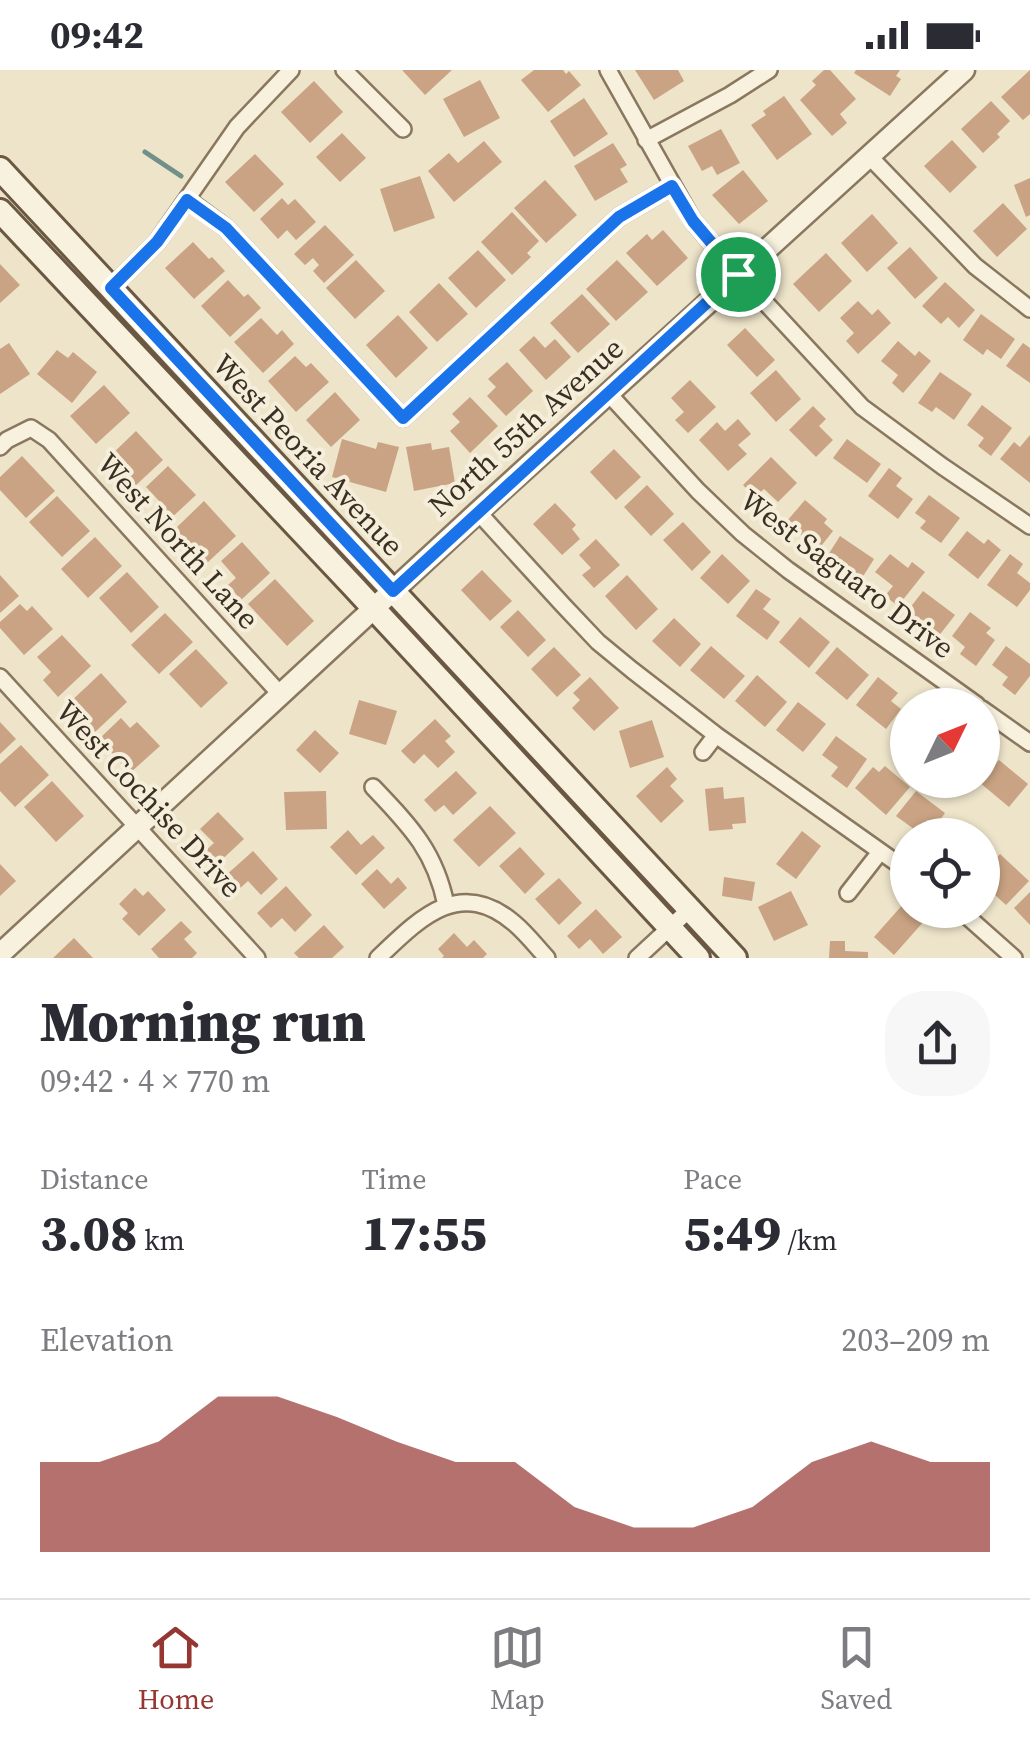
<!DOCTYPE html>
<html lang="en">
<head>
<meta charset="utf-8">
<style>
	body { margin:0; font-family:"Source Serif 4",serif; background:#f7f7f7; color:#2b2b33; height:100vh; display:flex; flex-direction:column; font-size:38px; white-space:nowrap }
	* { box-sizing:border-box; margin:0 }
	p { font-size:32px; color:#7c7c81 }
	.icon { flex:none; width:55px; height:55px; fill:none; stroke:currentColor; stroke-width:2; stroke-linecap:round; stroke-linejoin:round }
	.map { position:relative; height:888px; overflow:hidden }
	.sheet { display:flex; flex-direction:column; background:#fff; flex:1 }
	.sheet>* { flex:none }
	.needle { width:65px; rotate:47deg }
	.controls { position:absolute; left:890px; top:618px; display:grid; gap:20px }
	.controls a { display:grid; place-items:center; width:110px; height:110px; border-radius:50%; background:#fff; box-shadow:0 2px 8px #0004; font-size:50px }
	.pin { position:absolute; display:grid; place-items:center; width:85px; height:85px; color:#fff; margin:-42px; border:5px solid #fff; border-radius:50%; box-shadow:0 2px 10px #0007 }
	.round { display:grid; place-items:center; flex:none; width:105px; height:105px; border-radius:40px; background:#f7f7f7 }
	.overview { display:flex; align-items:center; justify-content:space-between; height:170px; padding:0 40px }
	h1 { font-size:55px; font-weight:800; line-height:75px }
	.metrics { display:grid; grid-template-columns:repeat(3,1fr); gap:15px; height:170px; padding:10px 40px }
	.metrics div { display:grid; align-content:center }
	.metrics b { font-size:50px; font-weight:800 }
	.metrics small { font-size:28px; font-weight:400 }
	.metrics p { font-size:28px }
	.chart { height:280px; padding:20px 40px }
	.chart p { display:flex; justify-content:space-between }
	.chart svg { width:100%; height:180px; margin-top:10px; fill:#953632; opacity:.7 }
	.status { display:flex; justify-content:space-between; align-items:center; height:70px; padding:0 50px; background:#fff; direction:ltr }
	.status svg { height:28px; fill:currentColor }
	.tab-bar { display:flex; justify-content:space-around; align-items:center; height:140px; border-top:2px solid #e1e1e2; background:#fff; font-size:28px; color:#7c7c81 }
	.tab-bar a { display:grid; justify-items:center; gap:5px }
	.tab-bar .current { color:#953632 }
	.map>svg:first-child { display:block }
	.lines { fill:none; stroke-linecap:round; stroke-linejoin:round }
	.stream { stroke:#71908a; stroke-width:5 }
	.building { fill:#c9a383 }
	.minor-casing { stroke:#89775f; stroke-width:20 }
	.tertiary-casing { stroke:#89775f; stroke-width:25 }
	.secondary-casing { stroke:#6b5842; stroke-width:28 }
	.minor { stroke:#f8f1de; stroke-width:15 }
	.tertiary { stroke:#f8f1de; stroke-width:20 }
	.secondary { stroke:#f8f1de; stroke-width:22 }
	.route-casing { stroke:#fff; stroke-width:20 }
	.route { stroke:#1a73e8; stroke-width:12 }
	.labels { text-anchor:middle; stroke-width:8; stroke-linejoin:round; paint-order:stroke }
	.street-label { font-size:30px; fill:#3a2f22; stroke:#f5eeda }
</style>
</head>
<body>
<div class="status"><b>09:42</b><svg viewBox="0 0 49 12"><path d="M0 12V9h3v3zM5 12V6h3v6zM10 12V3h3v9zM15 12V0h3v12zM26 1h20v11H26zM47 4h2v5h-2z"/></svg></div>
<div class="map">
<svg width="1030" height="888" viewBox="0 0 1030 888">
	<rect width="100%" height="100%" fill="#ede4ca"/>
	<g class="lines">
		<path class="stream" d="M145,82L181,106"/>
	</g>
	<path class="building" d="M402,0H452L425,25Z
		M534,0H563L566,4L569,1L581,15L548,42L521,10Z
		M635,0H678L684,11L654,30Z
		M824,0H830L856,29L840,44L847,53L832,66L800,30L816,15L812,11Z
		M856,0H900L896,6L901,9L890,26L854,3Z
		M1030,0V44L1023,50L1001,27Z
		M480,10L500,48L464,67L443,29Z
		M314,11L343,42L310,73L281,42Z
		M784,26L812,64L777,90L751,55L766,45L763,41Z
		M584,28L608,64L574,87L550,51Z
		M991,31L1010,51L997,64L1000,67L983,83L961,59Z
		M721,59L740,93L717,105L712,96L702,101L688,76Z
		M342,63L366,88L340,112L316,87Z
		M952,70L977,97L950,123L924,96Z
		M484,71L502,92L454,132L428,101L449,83L458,93Z
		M613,73L627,95L620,99L628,112L595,131L574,96Z
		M255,84L284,114L254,142L225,112Z
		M743,100L768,131L739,154L712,125Z
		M420,106L435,148L394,162L380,119Z
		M1030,108V145L1026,147L1014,115Z
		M545,110L577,145L546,173L514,138Z
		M282,128L288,135L295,129L316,152L296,170L287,160L278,169L260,149Z
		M1003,133L1027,159L997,187L973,161Z
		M512,142L539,171L527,183L531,187L512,205L481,172Z
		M872,144L898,173L867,202L841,173Z
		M325,155L354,185L324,213L313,201L319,195L313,188L305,195L294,184Z
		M663,160L688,188L657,216L626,183L647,164L652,170Z
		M193,172L209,189L212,187L225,201L194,229L165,198Z
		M910,177L938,208L915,229L887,198Z
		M478,180L506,210L476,238L448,208Z
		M826,183L852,211L819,242L793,214Z
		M356,190L385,221L355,249L326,218Z
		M617,190L648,222L616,251L586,219Z
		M0,194L20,215L0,233Z
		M228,210L244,227L248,224L261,238L230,267L201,236Z
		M945,212L975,240L959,258L948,247L941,254L922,236Z
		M439,213L468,244L437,272L409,242Z
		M582,224L610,254L578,283L550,253Z
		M858,231L872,245L878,239L891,253L858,284L846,271L854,263L840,248Z
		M981,244L1015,269L1001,289L987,279L983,285L963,270Z
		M398,245L428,278L396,308L366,275Z
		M261,248L277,265L282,260L294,274L263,303L234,272Z
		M745,258L775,290L757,307L727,275Z
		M534,266L545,278L555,269L571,287L546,310L519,280Z
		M898,271L915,286L919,281L931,291L903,323L892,313L898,305L881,291Z
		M9,273L30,304L0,324V279Z
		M1023,273L1030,278V313L1006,296Z
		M57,280L68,288L73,282L97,302L72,333L37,304Z
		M295,286L306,297L311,293L329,312L296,342L268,311Z
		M507,292L533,321L506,346L487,326L496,317L488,309Z
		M776,300L801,329L776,352L750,323Z
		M940,302L972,324L954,350L936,337L932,342L918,333Z
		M690,310L716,337L688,363L675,350L684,342L671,328Z
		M104,315L130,343L96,374L70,346Z
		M335,322L360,350L331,377L306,350Z
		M470,327L498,356L470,383L450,361L460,352L452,344Z
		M982,335L1012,358L991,386L978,376L984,368L967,355Z
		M813,336L826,349L819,356L833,370L816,387L789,360Z
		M738,349L751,364L738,375L747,384L728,401L699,370L717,352L725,361Z
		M136,361L163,390L134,417L108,388Z
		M1030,365V413L1000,389L1014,372L1020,377Z
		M342,369L376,379L378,372L399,377L386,422L332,407Z
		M847,369L881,394L867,413L833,388Z
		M431,373L432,380L449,377L455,413L414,421L406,377Z
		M614,379L641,407L616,430L590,402Z
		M22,386L55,421L26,448L0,420V407Z
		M771,387L797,413L778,432L764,419L755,427L743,415Z
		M168,396L196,425L168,451L155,438L161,433L146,417Z
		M889,398L902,408L896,416L913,429L898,449L868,426Z
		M647,415L674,444L651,466L624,437Z
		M929,425L960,448L941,473L920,458L926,451L915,443Z
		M57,426L90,461L62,487L29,452Z
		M805,430L827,449L824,453L833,461L818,480L786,452Z
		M204,431L236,466L207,493L175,459Z
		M555,433L576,455L572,459L580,469L562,485L533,454Z
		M683,452L711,482L692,501L663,470Z
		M967,461L984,474L988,469L1001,480L978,509L948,485Z
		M840,466L874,489L862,508L828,485Z
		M95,467L122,496L88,528L61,499Z
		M596,469L620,495L594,518L582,505L591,498L579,485Z
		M242,472L270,503L241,530L228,515L236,508L221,491Z
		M722,484L750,511L728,534L700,508Z
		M890,484L908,498L912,492L925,502L898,536L885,526L893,516L875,502Z
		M1010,484L1023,494L1017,503L1030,513V520L1017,537L987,515Z
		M482,500L512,531L490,551L461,520Z
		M127,502L159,537L131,563L99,528Z
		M0,505L19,526L0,543Z
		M627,505L658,539L636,560L605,526Z
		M275,509L314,551L287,576L248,534Z
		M756,519L771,529L763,539L780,552L767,570L736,546Z
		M923,521L955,545L938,567L906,543Z
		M20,534L27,541L32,536L53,559L24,585L0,558V552Z
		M518,540L546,570L528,587L500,557Z
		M970,542L991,558L986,563L995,570L976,596L960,584L965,577L952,566Z
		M165,543L193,572L159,604L131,575Z
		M800,547L830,572L809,598L779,572Z
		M674,548L701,574L680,597L652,571Z
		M62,565L91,596L58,627L43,610L51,602L37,587Z
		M711,576L745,606L724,629L690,600Z
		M1006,576L1030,594V606L1015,625L1002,615L1008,607L992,595Z
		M554,577L581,605L557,627L531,599Z
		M837,577L869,605L847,630L815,603Z
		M196,579L228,613L201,638L169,604Z
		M101,603L127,632L95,662L68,634Z
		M757,605L787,632L765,657L735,631Z
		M590,607L619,638L594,661L572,638L580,630L573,623Z
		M878,607L898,623L891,631L901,639L886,659L856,635Z
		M359,630L397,641L386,675L349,664Z
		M798,632L826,654L803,682L776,660Z
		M121,648L130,658L137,652L160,676L130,703L99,669Z
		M435,649L451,666L445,671L455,682L438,698L424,684L414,694L401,681Z
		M652,650L664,687L630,698L619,661Z
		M0,652L16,669L0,684Z
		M315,660L339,683L320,703L296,680Z
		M836,666L867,689L847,718L831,706L838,697L822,685Z
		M21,675L49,705L15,737L0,721V694Z
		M999,690L1028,714L1009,737L979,712Z
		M885,696L910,717L886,745L855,718L873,697L879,702Z
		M667,697L677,709L670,716L684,731L661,753L636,726Z
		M456,701L477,723L453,745L444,735L435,742L424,730Z
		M52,711L84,746L56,772L24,737Z
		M723,717L724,729L744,727L746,753L732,754L733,759L709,761L705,719Z
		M326,721L327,759L286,760L284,722Z
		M916,721L945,743L929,765H922L896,746Z
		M490,736L516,763L479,797L453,770Z
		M218,742L244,769L215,796L203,783L214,773L200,759Z
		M957,752L975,765H948Z
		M348,760L361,775L373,765L385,778L356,805L330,777Z
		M802,761L821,776L796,809L776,794Z
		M520,777L545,804L525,824L499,796Z
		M253,781L278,809L261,825L248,811L237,821L224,807Z
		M1000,784L1029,811L1006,835L982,813V803Z
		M0,794L16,811L0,826Z
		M377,799L391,814L398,807L407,818L384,839L361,814Z
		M724,807L755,812L752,831L722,826Z
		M559,808L582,833L559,855L535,829Z
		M286,816L312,845L295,862L282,848L271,858L257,843Z
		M135,818L143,826L148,821L166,840L139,866L122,849L128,843L119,834Z
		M791,821L808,855L774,871L758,837Z
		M1030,822V855L1014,838Z
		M905,832L908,835V840H913L925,850L894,885L874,867Z
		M596,839L622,867L603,884L590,869L579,879L567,866Z
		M181,851L192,862L184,869L197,883L192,888H159L151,879Z
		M324,855L344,877L332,888H299L294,883Z
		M454,863L467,877L474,870L487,884L483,888H442L444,886L438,879Z
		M74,868L93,888H53Z
		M830,871H845V881L868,882V888H829Z"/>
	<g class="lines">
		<g class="minor-casing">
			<path id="minor" d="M344,0L403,59
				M608,0L693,151L724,188L862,337L942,396L1030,456
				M646,70L730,25L769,0
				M869,86L975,196L1030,239
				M187,129L226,158L403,348L619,147L672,116
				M111,218L157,172L237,57L291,0
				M608,323L698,421L743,464L788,500L977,635
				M0,377L7,370L31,358L49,370L281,625
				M478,442L563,535L598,572L632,600L716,665L908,801
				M0,607L257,888
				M982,639L1030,673
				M703,682L716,665
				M373,717C410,756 435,781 446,835
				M848,823L880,782
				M960,840L1014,888
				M378,888C418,850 459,806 514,853C526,863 536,876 547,888
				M637,888L690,839"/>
		</g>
		<g class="tertiary-casing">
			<path id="tertiary" d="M0,884L478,442L964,0"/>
		</g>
		<g class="secondary-casing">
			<path id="secondary" d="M0,99L735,888
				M0,141L352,515L698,888"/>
		</g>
		<use href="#minor" class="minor"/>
		<use href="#tertiary" class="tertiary"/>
		<use href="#secondary" class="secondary"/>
	</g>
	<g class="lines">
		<g class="route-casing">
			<path id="route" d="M672,116L693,151L738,204L393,521L111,218L157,172L187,130L226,158L403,348L619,147Z"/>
		</g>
		<use href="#route" class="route"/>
	</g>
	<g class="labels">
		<g class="street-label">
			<text transform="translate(526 357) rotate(-42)" y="10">North 55th Avenue</text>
			<text transform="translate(308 385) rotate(47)" y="10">West Peoria Avenue</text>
			<text transform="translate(178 471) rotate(48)" y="10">West North Lane</text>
			<text transform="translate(847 504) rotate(37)" y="10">West Saguaro Drive</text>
			<text transform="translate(149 729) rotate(47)" y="10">West Cochise Drive</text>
		</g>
	</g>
</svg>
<div class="controls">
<a><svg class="needle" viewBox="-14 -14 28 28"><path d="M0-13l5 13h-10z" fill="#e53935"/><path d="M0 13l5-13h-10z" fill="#7c7c81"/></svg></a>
<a><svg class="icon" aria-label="locate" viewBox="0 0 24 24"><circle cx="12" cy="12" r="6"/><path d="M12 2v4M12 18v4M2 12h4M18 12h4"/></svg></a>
</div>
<div class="pin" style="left:738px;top:204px;background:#1e9e55"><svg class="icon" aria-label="arrive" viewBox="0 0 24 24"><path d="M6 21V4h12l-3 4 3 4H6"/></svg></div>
</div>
<section class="sheet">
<div class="overview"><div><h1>Morning run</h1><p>09:42 · 4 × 770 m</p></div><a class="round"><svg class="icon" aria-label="share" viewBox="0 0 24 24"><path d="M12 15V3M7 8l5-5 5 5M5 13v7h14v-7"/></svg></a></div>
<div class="metrics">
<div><p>Distance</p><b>3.08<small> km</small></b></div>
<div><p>Time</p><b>17:55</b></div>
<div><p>Pace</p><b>5:49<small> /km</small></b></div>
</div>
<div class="chart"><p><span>Elevation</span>203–209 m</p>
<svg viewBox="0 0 160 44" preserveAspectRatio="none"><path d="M0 44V22L10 22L20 17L30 6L40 6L50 11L60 17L70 22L80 22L90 33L100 38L110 38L120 33L130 22L140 17L150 22L160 22V44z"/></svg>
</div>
</section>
<nav class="tab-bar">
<a class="current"><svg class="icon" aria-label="home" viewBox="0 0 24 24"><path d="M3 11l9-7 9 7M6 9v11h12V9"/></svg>Home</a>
<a><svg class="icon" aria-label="map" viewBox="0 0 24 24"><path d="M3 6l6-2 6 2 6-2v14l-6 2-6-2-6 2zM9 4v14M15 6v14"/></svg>Map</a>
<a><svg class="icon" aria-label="saved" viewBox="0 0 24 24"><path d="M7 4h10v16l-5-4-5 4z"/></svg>Saved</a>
</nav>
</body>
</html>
